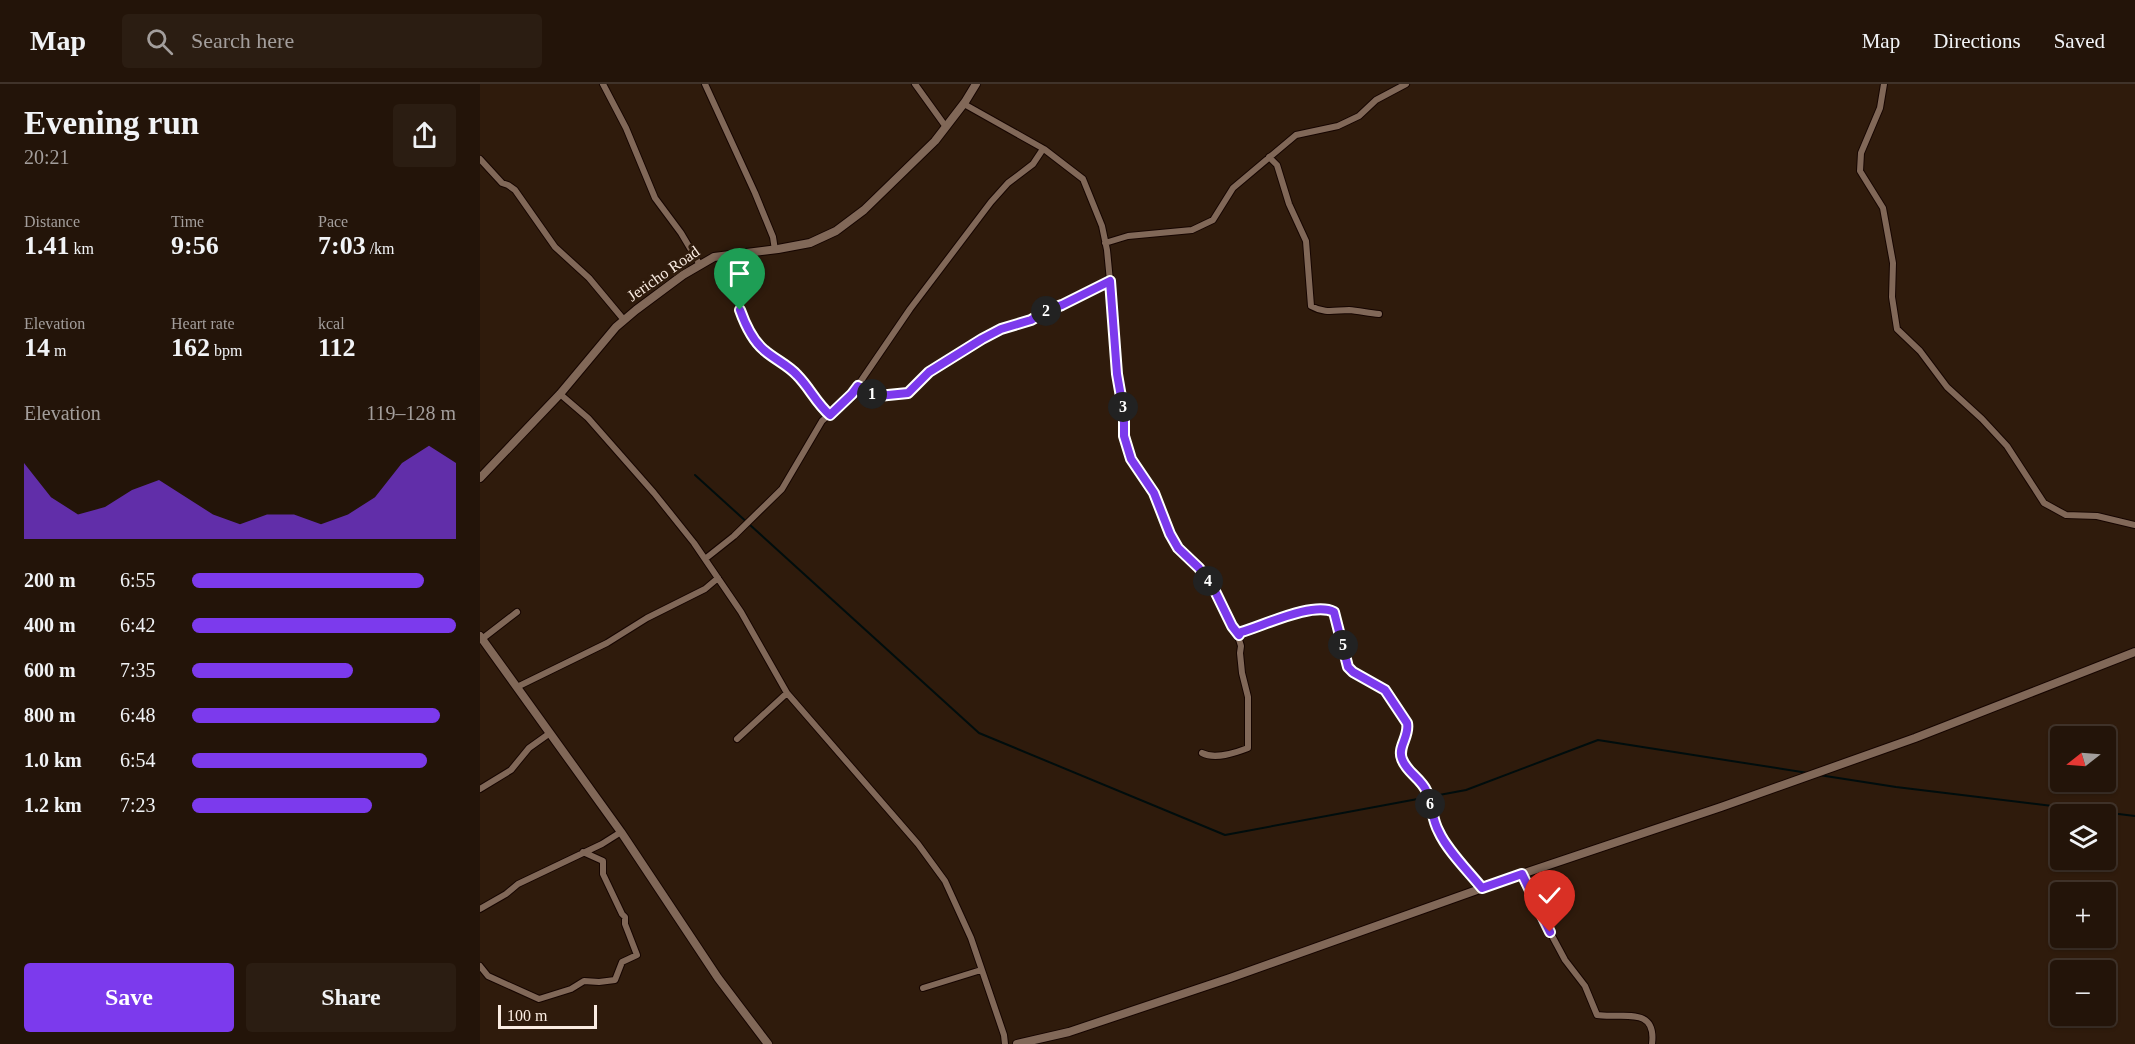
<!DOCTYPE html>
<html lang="en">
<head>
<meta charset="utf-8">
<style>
	body { margin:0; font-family:Georgia,serif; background:#2b1d12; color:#f1f3f6; height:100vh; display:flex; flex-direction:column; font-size:22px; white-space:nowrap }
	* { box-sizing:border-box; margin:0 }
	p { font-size:20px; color:#a39e9c }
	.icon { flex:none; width:33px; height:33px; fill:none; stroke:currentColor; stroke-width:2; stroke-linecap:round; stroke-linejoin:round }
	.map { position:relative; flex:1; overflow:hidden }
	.details { display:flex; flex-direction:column; background:#231409; width:480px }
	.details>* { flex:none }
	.needle { width:39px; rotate:253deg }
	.fabs { position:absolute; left:1570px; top:642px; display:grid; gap:12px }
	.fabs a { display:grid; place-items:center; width:66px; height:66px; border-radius:6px; background:#231409; box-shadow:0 2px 4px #0004,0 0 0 2px #40332a; font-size:30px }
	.scale { position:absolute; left:18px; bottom:15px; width:99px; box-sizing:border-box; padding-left:6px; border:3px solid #faece2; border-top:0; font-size:16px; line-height:21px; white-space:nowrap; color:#faece2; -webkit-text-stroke:4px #2f1b0c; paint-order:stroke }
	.pin { position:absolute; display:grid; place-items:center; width:51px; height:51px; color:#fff; margin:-62px -26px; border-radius:50% 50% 50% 0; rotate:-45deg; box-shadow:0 0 6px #0007 }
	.pin .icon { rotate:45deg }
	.km { position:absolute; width:30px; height:30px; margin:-15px; border-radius:50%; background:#222; color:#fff; font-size:16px; line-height:30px; text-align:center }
	.round { display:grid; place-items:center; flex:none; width:63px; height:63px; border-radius:6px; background:#2b1d12 }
	.summary { display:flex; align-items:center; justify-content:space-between; height:102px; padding:0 24px }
	h1 { font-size:33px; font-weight:700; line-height:45px }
	.figures { display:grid; grid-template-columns:repeat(3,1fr); gap:9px; height:102px; padding:6px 24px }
	.figures div { display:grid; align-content:center }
	.figures b { font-size:26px; font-weight:700 }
	.figures small { font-size:16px; font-weight:400 }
	.figures p { font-size:16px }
	.chart { height:168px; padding:12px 24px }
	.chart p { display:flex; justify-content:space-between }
	.chart svg { width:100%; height:108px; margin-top:6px; fill:#7c3aed; opacity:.7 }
	.button { display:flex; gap:12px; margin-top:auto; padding:12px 24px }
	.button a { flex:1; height:69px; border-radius:6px; background:#7c3aed; color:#fff; font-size:24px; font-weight:700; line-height:69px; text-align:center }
	.button a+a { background:#2b1d12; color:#f1f3f6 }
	ul { padding:0 24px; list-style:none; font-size:20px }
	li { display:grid; grid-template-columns:96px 72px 1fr; align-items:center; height:45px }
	li i { height:15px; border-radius:8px; background:#7c3aed }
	header { display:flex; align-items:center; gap:36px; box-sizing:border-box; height:84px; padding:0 30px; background:#231409; border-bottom:2px solid #40332a }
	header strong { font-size:28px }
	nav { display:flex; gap:33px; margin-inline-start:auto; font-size:21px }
	.search { width:420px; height:54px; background:#2b1d12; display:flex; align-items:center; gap:15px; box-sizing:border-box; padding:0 21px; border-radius:6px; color:#a39e9c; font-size:22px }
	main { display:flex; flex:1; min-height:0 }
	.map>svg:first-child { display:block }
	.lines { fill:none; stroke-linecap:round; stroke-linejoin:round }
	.stream { stroke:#000d0d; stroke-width:2 }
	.street-casing { stroke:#160500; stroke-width:8 }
	.secondary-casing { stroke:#160500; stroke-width:10 }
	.street { stroke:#816858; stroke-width:6 }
	.secondary { stroke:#816858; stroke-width:8 }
	.route-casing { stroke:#fff; stroke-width:12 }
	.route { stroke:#7c3aed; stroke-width:8 }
	.labels { text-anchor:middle; stroke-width:6; stroke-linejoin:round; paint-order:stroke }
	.street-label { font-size:16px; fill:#faece2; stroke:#2f1b0c }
</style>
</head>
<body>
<header>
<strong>Map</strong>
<div class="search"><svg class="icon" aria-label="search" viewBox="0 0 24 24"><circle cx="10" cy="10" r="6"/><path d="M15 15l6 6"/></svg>Search here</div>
<nav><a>Map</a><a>Directions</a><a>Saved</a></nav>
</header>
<main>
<section class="details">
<div class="summary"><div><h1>Evening run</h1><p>20:21</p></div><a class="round"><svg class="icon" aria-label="share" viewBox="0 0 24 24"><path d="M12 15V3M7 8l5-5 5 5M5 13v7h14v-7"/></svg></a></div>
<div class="figures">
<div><p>Distance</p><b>1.41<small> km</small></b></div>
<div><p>Time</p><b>9:56</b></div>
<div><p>Pace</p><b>7:03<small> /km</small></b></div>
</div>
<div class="figures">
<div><p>Elevation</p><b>14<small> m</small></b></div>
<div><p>Heart rate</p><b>162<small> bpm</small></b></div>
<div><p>kcal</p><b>112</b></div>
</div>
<div class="chart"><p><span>Elevation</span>119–128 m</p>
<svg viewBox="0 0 160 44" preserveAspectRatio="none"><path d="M0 44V13L10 27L20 34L30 31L40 24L50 20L60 27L70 34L80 38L90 34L100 34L110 38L120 34L130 27L140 13L150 6L160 13V44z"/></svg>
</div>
<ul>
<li><b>200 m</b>6:55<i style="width:88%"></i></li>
<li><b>400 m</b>6:42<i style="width:100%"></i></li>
<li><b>600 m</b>7:35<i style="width:61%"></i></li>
<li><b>800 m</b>6:48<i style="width:94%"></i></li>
<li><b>1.0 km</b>6:54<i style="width:89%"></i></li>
<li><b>1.2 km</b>7:23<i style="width:68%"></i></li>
</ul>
<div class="button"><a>Save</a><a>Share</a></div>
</section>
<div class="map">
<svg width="1655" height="960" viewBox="0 0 1655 960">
	<rect width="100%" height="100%" fill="#2f1b0c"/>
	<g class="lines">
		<path class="stream" d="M215,391L499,649L745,751L986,706L1118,656L1328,689
			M1339,691L1416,703L1655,732"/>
		<g class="street-casing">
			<path id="street" d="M123,0L146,44L175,114L201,149L220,181
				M225,0L275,109L293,153L295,166
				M435,0L466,43
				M1404,0L1400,24L1381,69L1380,87L1403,124L1413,179L1412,213L1417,245L1440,267L1467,303L1502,335L1527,362L1564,419L1586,431L1617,432L1655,441
				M484,20L564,65L603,95L622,142L627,166L636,259L637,290L644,330V352L647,364L658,387L674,409L681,423L690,450L698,464L719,484L734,505L752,542L759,551
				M789,73L797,81L809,120L826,157L831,222C845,230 855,226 869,226C879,227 889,229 899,230
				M0,75L22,99L28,101L35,106L75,163L109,194L144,236
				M625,159L648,152L712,146L733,136L753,104L816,51L858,42L879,32L896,16L926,0
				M242,172L267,245L282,265L315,288L328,302L334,315L350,331
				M378,301L397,312L428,309L449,288L502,255L521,245L551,236L568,226L582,221L630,197
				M80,310L108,334L174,409L214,459L261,528L307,609L438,760L465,797L491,854L524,951L525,960
				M225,475L254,452L302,405L342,337L372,310L430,225L511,118L528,99L553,80L563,65
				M2,555L37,528
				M37,603L127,559L167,534L225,505L238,494
				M257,655L307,609
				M722,669C735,676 755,669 768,664V613L762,589L760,569L761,562L758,552L761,547C783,542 833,517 854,528L869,583L873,588L905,606L927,640C930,650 920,660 921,671C923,687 941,694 947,708C953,721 952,736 959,748C967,766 989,788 1001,804
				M0,705L31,686L49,664L70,649
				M1042,790L1056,822L1085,876L1105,902L1117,931C1141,935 1177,921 1172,960
				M0,825L26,810L38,800L122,760L141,748
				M0,882L8,892L59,915L91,905L104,897L119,898L135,896L142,878L157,871L145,840V833L142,830L123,790V777L103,768
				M443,904L501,886"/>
		</g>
		<g class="secondary-casing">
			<path id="secondary" d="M0,394L80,310L136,243L156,226L203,191L234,173L298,165L330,159L356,147L384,126L455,57L485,18L496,0
				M0,552L141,748L238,894L288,960
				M537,960L589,948L750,894L1042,790L1241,723L1435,654L1655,568"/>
		</g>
		<use href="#street" class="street"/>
		<use href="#secondary" class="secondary"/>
	</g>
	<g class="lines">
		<g class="route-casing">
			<path id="route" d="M260,226C265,240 272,256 284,266C294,275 308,281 317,291C330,304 336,319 350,331L372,310L378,302L398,312L428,309L449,288L502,255L521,245L551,236L568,226L582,221L630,197L637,290L644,330V352L651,375L674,409L690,450L698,464L719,484L734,505L752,542L759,551L761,548C783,542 833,517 854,528L868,583L873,588L905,606L927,639C930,652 917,663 922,675C927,689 941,694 947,708C952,721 952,736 959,748C967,766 989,788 1002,804L1042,790L1070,848"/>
		</g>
		<use href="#route" class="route"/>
	</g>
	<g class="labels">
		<g class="street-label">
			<text transform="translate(183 189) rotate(-35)" y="6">Jericho Road</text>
		</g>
	</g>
</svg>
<div class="fabs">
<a><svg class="needle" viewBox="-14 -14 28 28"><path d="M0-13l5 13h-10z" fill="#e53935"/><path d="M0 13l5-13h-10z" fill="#a39e9c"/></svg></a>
<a><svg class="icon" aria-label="layers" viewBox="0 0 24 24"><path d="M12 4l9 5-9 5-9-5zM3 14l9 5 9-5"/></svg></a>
<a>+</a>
<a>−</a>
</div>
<div class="scale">100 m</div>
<div class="pin" style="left:260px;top:226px;background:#1e9e55"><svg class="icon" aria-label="arrive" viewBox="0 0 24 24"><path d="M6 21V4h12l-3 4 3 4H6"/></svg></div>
<div class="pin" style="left:1070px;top:848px;background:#d93025"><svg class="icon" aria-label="check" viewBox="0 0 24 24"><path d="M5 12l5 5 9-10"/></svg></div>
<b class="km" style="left:392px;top:310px">1</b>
<b class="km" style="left:566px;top:227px">2</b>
<b class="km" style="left:643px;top:323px">3</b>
<b class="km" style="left:728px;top:497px">4</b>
<b class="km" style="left:863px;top:561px">5</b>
<b class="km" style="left:950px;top:720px">6</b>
</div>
</main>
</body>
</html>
